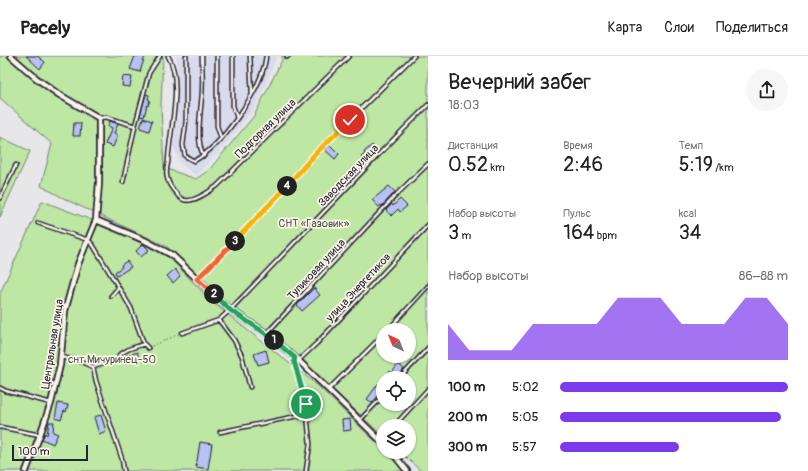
<!DOCTYPE html>
<html lang="ru">
<head>
<meta charset="utf-8">
<style>
	body { margin:0; font-family:Pangolin,sans-serif; background:#f6f6f6; color:#202124; height:100vh; display:flex; flex-direction:column; font-size:15px; white-space:nowrap }
	* { box-sizing:border-box; margin:0 }
	p { font-size:13px; color:#757577 }
	.icon { flex:none; width:22px; height:22px; fill:none; stroke:currentColor; stroke-width:2; stroke-linecap:round; stroke-linejoin:round }
	.map { position:relative; flex:1; overflow:hidden }
	.details { display:flex; flex-direction:column; background:#fff; width:380px }
	.details>* { flex:none }
	.needle { width:26px; rotate:317deg }
	.controls { position:absolute; left:376px; top:267px; display:grid; gap:8px }
	.controls a { display:grid; place-items:center; width:40px; height:40px; border-radius:50%; background:#fff; box-shadow:0 1px 3px #0004; font-size:20px }
	.scale { position:absolute; left:12px; bottom:10px; width:76px; box-sizing:border-box; padding-left:4px; border:2px solid #22223b; border-top:0; font-size:11px; line-height:14px; white-space:nowrap; color:#22223b; -webkit-text-stroke:3px #fcf5e5; paint-order:stroke }
	.pin { position:absolute; display:grid; place-items:center; width:34px; height:34px; color:#fff; margin:-17px; border:2px solid #fff; border-radius:50%; box-shadow:0 1px 4px #0007 }
	.km { position:absolute; width:20px; height:20px; margin:-10px; border-radius:50%; background:#222; color:#fff; font-size:11px; line-height:20px; text-align:center }
	.round { display:grid; place-items:center; flex:none; width:42px; height:42px; border-radius:21px; background:#f6f6f6 }
	.head { display:flex; align-items:center; justify-content:space-between; height:68px; padding:0 20px }
	h1 { font-size:22px; font-weight:600; line-height:30px }
	.figures { display:grid; grid-template-columns:repeat(3,1fr); gap:6px; height:68px; padding:4px 20px }
	.figures div { display:grid; align-content:center }
	.figures b { font-size:20px; font-weight:600 }
	.figures small { font-size:11px; font-weight:400 }
	.figures p { font-size:11px }
	.chart { height:112px; padding:8px 20px }
	.chart p { display:flex; justify-content:space-between }
	.chart svg { width:100%; height:72px; margin-top:4px; fill:#7c3aed; opacity:.7 }
	ul { padding:0 20px; list-style:none; font-size:13px }
	li { display:grid; grid-template-columns:64px 48px 1fr; align-items:center; height:30px }
	li i { height:10px; border-radius:5px; background:#7c3aed }
	header { display:flex; align-items:center; gap:24px; box-sizing:border-box; height:56px; padding:0 20px; background:#fff; border-bottom:1px solid #e0e0e0 }
	header strong { font-size:19px }
	nav { display:flex; gap:22px; margin-inline-start:auto; font-size:14px }
	main { display:flex; flex:1; min-height:0 }
	.map>svg:first-child { display:block }
	.built { fill:#d8dbec }
	.green { fill:#bde7a3; stroke:#70846f; fill-rule:evenodd }
	.building { fill:#b6c2f2; stroke:#22223b }
	.lines { fill:none; stroke-linecap:round; stroke-linejoin:round }
	.service-casing { stroke:#22223b; stroke-width:5.5 }
	.minor-casing { stroke:#22223b; stroke-width:8 }
	.path { stroke:#22223b; stroke-width:1; stroke-dasharray:1 3; stroke-linecap:butt }
	.service { stroke:#fcf5e5; stroke-width:2.5 }
	.minor { stroke:#fcf5e5; stroke-width:4.5 }
	.split-1-casing { stroke:#fff; stroke-width:8 }
	.split-2-casing { stroke:#fff; stroke-width:8 }
	.split-3-casing { stroke:#fff; stroke-width:8 }
	.split-4-casing { stroke:#fff; stroke-width:8 }
	.split-5-casing { stroke:#fff; stroke-width:8 }
	.split-1 { stroke:#22a559; stroke-width:5 }
	.split-2 { stroke:#22a559; stroke-width:5 }
	.split-3 { stroke:#f0652b; stroke-width:5 }
	.split-4 { stroke:#f5b400; stroke-width:5 }
	.split-5 { stroke:#f5b400; stroke-width:5 }
	.labels { text-anchor:middle; stroke-width:3.5; stroke-linejoin:round; paint-order:stroke }
	.street-label { font-size:11px; fill:#22223b; stroke:#fcf5e5 }
	.park-label { font-size:11px; fill:#495355; stroke:#fcf5e5 }
</style>
</head>
<body>
<header>
<strong>Pacely</strong>
<nav><a>Карта</a><a>Слои</a><a>Поделиться</a></nav>
</header>
<main>
<div class="map">
<svg width="428" height="415" viewBox="0 0 428 415">
	<rect width="100%" height="100%" fill="#e7e6e9"/>
	<filter id="ink" filterUnits="userSpaceOnUse"><feTurbulence type="fractalNoise" baseFrequency=".025" numOctaves="2"/><feDisplacementMap in="SourceGraphic" scale="8" xChannelSelector="R" yChannelSelector="G"/><feConvolveMatrix kernelMatrix="1 2 1 2 8 2 1 2 1" color-interpolation-filters="sRGB"/></filter>
	<g filter="url(#ink)">
		<path class="built" d="M177,0H277L256,49L231,82L196,120L180,107L173,89L178,60Z"/>
		<path class="green" d="M0,0H163L161,50L164,112L196,123L209,114L254,60L282,4V0H428V415H421L400,396H409V370H383V380L276,281L225,245L166,190L71,146L41,130L52,88L0,42ZM383,274H409V300H383ZM383,322H409V348H383Z
			M0,81L30,95L0,161Z
			M42,145L105,169L170,202L212,246L317,329L383,393V396H386L408,415H0V237Z"/>
		<path class="building" d="M26,0H37L45,6L40,13Z
			M135,0H145L140,16L130,13Z
			M123,20L132,21L130,31L122,30Z
			M146,38L149,39L148,43L150,44L148,50L147,49L144,61L140,60Z
			M143,62L152,65L149,75L140,72Z
			M110,65L118,68L114,77L117,78V81L113,91L105,88L112,72L108,70Z
			M74,67H81L80,80H73Z
			M329,88L339,98L335,103L324,93Z
			M372,89L376,94L364,105L361,101L365,98L364,96Z
			M389,130L395,136L382,150L381,149L379,151L372,144Z
			M400,143L407,150L400,156L398,153L391,160L386,154L392,148L393,150Z
			M143,188L149,194L141,201L136,195Z
			M127,205L131,211L117,220L115,216L122,211L121,209Z
			M175,213L180,220L173,227L167,220Z
			M314,232L320,239L302,255L297,249Z
			M266,294L269,306L258,309L254,298Z
			M137,296L139,302L124,307L122,302Z
			M398,308L404,313L397,322H385L390,315L392,317Z
			M378,328L383,332V334L372,347L367,343Z
			M58,347L68,349L66,356L64,355L61,364L55,362Z
			M101,359L106,375L99,378L94,361Z
			M350,363L351,374L343,375L342,364Z
			M49,366H54L53,376L58,378L53,388L42,383L45,377L47,379Z
			M200,386L212,388L208,413L196,411Z"/>
		<g class="lines">
			<g class="service-casing">
				<path id="service" d="M168,0C184,25 169,77 168,106C167,110 166,116 167,121C168,126 172,133 176,137C177,139 180,142 182,143C191,149 210,135 217,130L349,0
					M186,0V65L183,89L185,100L194,105C222,90 263,32 266,0
					M202,0C202,13 203,25 202,38C201,54 195,87 204,100
					M217,0V70L221,82
					M233,0V50L237,62
					M250,0L252,37
					M287,1L288,0
					M100,62L106,61L135,70L149,17L160,0
					M123,126L135,70
					M0,142L16,109
					M38,167L88,184L93,189L131,252L144,288L148,292
					M197,223L248,172L317,96L414,0
					M111,240L118,232
					M219,264L234,284L242,300L250,331
					M388,274L428,230
					M182,277L219,264L230,254L383,94L428,49
					M266,278L397,138L428,108
					M119,299L129,293L144,288
					M61,301L82,306L93,311L96,325L122,403L124,415
					M295,302L294,305L306,348L310,388L306,415
					M299,304L317,287L428,169
					M93,311L109,306
					M400,322L428,292
					M0,332L6,335L51,347
					M328,334L383,279
					M360,364L383,340
					M394,370L428,333
					M0,371L40,379
					M220,376L307,358"/>
			</g>
			<g class="minor-casing">
				<path id="minor" d="M11,0L36,22L58,38L99,62V127L96,164L78,208L65,255L60,309L51,347L40,379L26,415
					M96,164L144,184L172,199L230,254L263,275L298,304L383,387
					M392,396L407,415"/>
			</g>
			<path class="path" d="M152,290L179,278"/>
			<use href="#service" class="service"/>
			<use href="#minor" class="minor"/>
		</g>
	</g>
	<g class="lines" filter="url(#ink)">
		<g class="split-1-casing">
			<path id="split-1" d="M274,284L295,302L294,305L306,348"/>
		</g>
		<g class="split-2-casing">
			<path id="split-2" d="M214,238L230,254L262,275L274,284"/>
		</g>
		<g class="split-3-casing">
			<path id="split-3" d="M214,238L197,223L235,185"/>
		</g>
		<g class="split-4-casing">
			<path id="split-4" d="M235,185L287,130"/>
		</g>
		<g class="split-5-casing">
			<path id="split-5" d="M287,130L317,96L350,64"/>
		</g>
		<use href="#split-1" class="split-1"/>
		<use href="#split-2" class="split-2"/>
		<use href="#split-3" class="split-3"/>
		<use href="#split-4" class="split-4"/>
		<use href="#split-5" class="split-5"/>
	</g>
	<g class="labels">
		<g class="street-label">
			<text transform="translate(265 72) rotate(-44)" y="4">Подгорная улица</text>
			<text transform="translate(348 119) rotate(-46)" y="4">Заводская улица</text>
			<text transform="translate(316 213) rotate(-47)" y="4">Тупиковая улица</text>
			<text transform="translate(358 231) rotate(-47)" y="4">улица Энергетиков</text>
			<text transform="translate(52 288) rotate(-81)" y="4">Центральная улица</text>
		</g>
		<g class="park-label">
			<text x="314" y="171">СНТ «Газовик»</text>
			<text x="112" y="307">снт Мичуринец-50</text>
		</g>
	</g>
</svg>
<div class="controls">
<a><svg class="needle" viewBox="-14 -14 28 28"><path d="M0-13l5 13h-10z" fill="#e53935"/><path d="M0 13l5-13h-10z" fill="#757577"/></svg></a>
<a><svg class="icon" aria-label="locate" viewBox="0 0 24 24"><circle cx="12" cy="12" r="6"/><path d="M12 2v4M12 18v4M2 12h4M18 12h4"/></svg></a>
<a><svg class="icon" aria-label="layers" viewBox="0 0 24 24"><path d="M12 4l9 5-9 5-9-5zM3 14l9 5 9-5"/></svg></a>
</div>
<div class="scale">100 m</div>
<div class="pin" style="left:306px;top:348px;background:#1e9e55"><svg class="icon" aria-label="arrive" viewBox="0 0 24 24"><path d="M6 21V4h12l-3 4 3 4H6"/></svg></div>
<div class="pin" style="left:350px;top:64px;background:#d93025"><svg class="icon" aria-label="check" viewBox="0 0 24 24"><path d="M5 12l5 5 9-10"/></svg></div>
<b class="km" style="left:274px;top:284px">1</b>
<b class="km" style="left:214px;top:238px">2</b>
<b class="km" style="left:235px;top:185px">3</b>
<b class="km" style="left:287px;top:130px">4</b>
</div>
<section class="details">
<div class="head"><div><h1>Вечерний забег</h1><p>18:03</p></div><a class="round"><svg class="icon" aria-label="share" viewBox="0 0 24 24"><path d="M12 15V3M7 8l5-5 5 5M5 13v7h14v-7"/></svg></a></div>
<div class="figures">
<div><p>Дистанция</p><b>0.52<small> km</small></b></div>
<div><p>Время</p><b>2:46</b></div>
<div><p>Темп</p><b>5:19<small> /km</small></b></div>
</div>
<div class="figures">
<div><p>Набор высоты</p><b>3<small> m</small></b></div>
<div><p>Пульс</p><b>164<small> bpm</small></b></div>
<div><p>kcal</p><b>34</b></div>
</div>
<div class="chart"><p><span>Набор высоты</span>86–88 m</p>
<svg viewBox="0 0 160 44" preserveAspectRatio="none"><path d="M0 44V22L10 38L20 38L30 38L40 22L50 22L60 22L70 22L80 6L90 6L100 6L110 22L120 22L130 22L140 6L150 6L160 22V44z"/></svg>
</div>
<ul>
<li><b>100 m</b>5:02<i style="width:100%"></i></li>
<li><b>200 m</b>5:05<i style="width:97%"></i></li>
<li><b>300 m</b>5:57<i style="width:52%"></i></li>
</ul>
</section>
</main>
</body>
</html>
